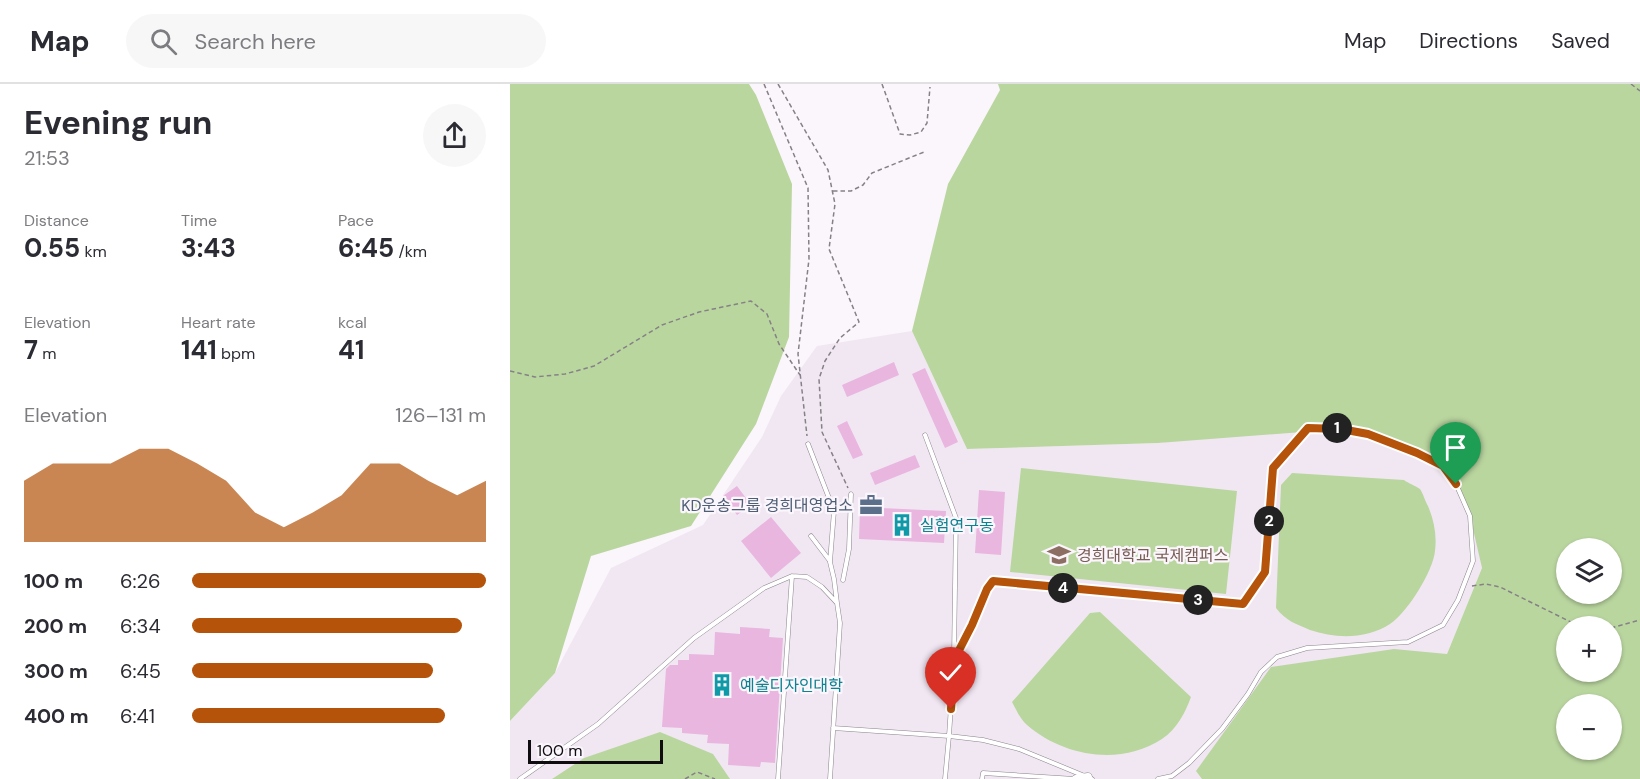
<!DOCTYPE html>
<html lang="en">
<head>
<meta charset="utf-8">
<style>
	body { margin:0; font-family:"DM Sans","Noto Sans KR",sans-serif; background:#f7f7f7; color:#2b2b33; height:100vh; display:flex; flex-direction:column; font-size:22px; white-space:nowrap }
	* { box-sizing:border-box; margin:0 }
	p { font-size:20px; color:#7c7c81 }
	.icon { flex:none; width:33px; height:33px; fill:none; stroke:currentColor; stroke-width:2; stroke-linecap:round; stroke-linejoin:round }
	.map { position:relative; flex:1; overflow:hidden }
	.details { display:flex; flex-direction:column; background:#fff; width:510px }
	.details>* { flex:none }
	.fabs { position:absolute; left:1046px; top:454px; display:grid; gap:12px }
	.fabs a { display:grid; place-items:center; width:66px; height:66px; border-radius:50%; background:#fff; box-shadow:0 2px 4px #0004; font-size:30px }
	.scale { position:absolute; left:18px; bottom:15px; width:135px; box-sizing:border-box; padding-left:6px; border:3px solid #0e0c0f; border-top:0; font-size:16px; line-height:21px; white-space:nowrap; color:#0e0c0f; -webkit-text-stroke:4px #fbf5fc; paint-order:stroke }
	.pin { position:absolute; display:grid; place-items:center; width:51px; height:51px; color:#fff; margin:-62px -26px; border-radius:50% 50% 50% 0; rotate:-45deg; box-shadow:0 0 6px #0007 }
	.pin .icon { rotate:45deg }
	.km { position:absolute; width:30px; height:30px; margin:-15px; border-radius:50%; background:#222; color:#fff; font-size:16px; line-height:30px; text-align:center }
	.round { display:grid; place-items:center; flex:none; width:63px; height:63px; border-radius:32px; background:#f7f7f7 }
	.head { display:flex; align-items:center; justify-content:space-between; height:102px; padding:0 24px }
	h1 { font-size:33px; font-weight:700; line-height:45px }
	.figures { display:grid; grid-template-columns:repeat(3,1fr); gap:9px; height:102px; padding:6px 24px }
	.figures div { display:grid; align-content:center }
	.figures b { font-size:26px; font-weight:700 }
	.figures small { font-size:16px; font-weight:400 }
	.figures p { font-size:16px }
	.chart { height:168px; padding:12px 24px }
	.chart p { display:flex; justify-content:space-between }
	.chart svg { width:100%; height:108px; margin-top:6px; fill:#b45309; opacity:.7 }
	ul { padding:0 24px; list-style:none; font-size:20px }
	li { display:grid; grid-template-columns:96px 72px 1fr; align-items:center; height:45px }
	li i { height:15px; border-radius:8px; background:#b45309 }
	header { display:flex; align-items:center; gap:36px; box-sizing:border-box; height:84px; padding:0 30px; background:#fff; border-bottom:2px solid #e1e1e2 }
	header strong { font-size:28px }
	nav { display:flex; gap:33px; margin-inline-start:auto; font-size:21px }
	.search { width:420px; height:54px; background:#f7f7f7; display:flex; align-items:center; gap:15px; box-sizing:border-box; padding:0 21px; border-radius:33px; color:#7c7c81; font-size:22px }
	main { display:flex; flex:1; min-height:0 }
	.map>svg:first-child { display:block }
	.built { fill:#f1e7f3 }
	.green { fill:#bad69f; fill-rule:evenodd }
	.building { fill:#e9b6df }
	.lines { fill:none; stroke-linecap:round; stroke-linejoin:round }
	.lane-casing { stroke:#8a848b; stroke-width:5 }
	.street-casing { stroke:#8a848b; stroke-width:9 }
	.path { stroke:#858186; stroke-width:1.5; stroke-dasharray:4.5 3; stroke-linecap:butt }
	.lane { stroke:#fff; stroke-width:4 }
	.street { stroke:#fff; stroke-width:8 }
	.route-casing { stroke:#fff; stroke-width:12 }
	.route { stroke:#b45309; stroke-width:8 }
	.labels { text-anchor:middle; stroke-width:4.5; stroke-linejoin:round; paint-order:stroke }
	.service-label { font-size:16px; fill:#4e5e75; stroke:#fbf5fc; text-anchor:end }
	.culture-label { font-size:16px; fill:#0d838f; stroke:#fbf5fc; text-anchor:start }
	.education-label { font-size:16px; fill:#785e54; stroke:#fbf5fc; text-anchor:start }
</style>
</head>
<body>
<header>
<strong>Map</strong>
<div class="search"><svg class="icon" aria-label="search" viewBox="0 0 24 24"><circle cx="10" cy="10" r="6"/><path d="M15 15l6 6"/></svg>Search here</div>
<nav><a>Map</a><a>Directions</a><a>Saved</a></nav>
</header>
<main>
<section class="details">
<div class="head"><div><h1>Evening run</h1><p>21:53</p></div><a class="round"><svg class="icon" aria-label="share" viewBox="0 0 24 24"><path d="M12 15V3M7 8l5-5 5 5M5 13v7h14v-7"/></svg></a></div>
<div class="figures">
<div><p>Distance</p><b>0.55<small> km</small></b></div>
<div><p>Time</p><b>3:43</b></div>
<div><p>Pace</p><b>6:45<small> /km</small></b></div>
</div>
<div class="figures">
<div><p>Elevation</p><b>7<small> m</small></b></div>
<div><p>Heart rate</p><b>141<small> bpm</small></b></div>
<div><p>kcal</p><b>41</b></div>
</div>
<div class="chart"><p><span>Elevation</span>126–131 m</p>
<svg viewBox="0 0 160 44" preserveAspectRatio="none"><path d="M0 44V19L10 12L20 12L30 12L40 6L50 6L60 12L70 19L80 32L90 38L100 32L110 25L120 12L130 12L140 19L150 25L160 19V44z"/></svg>
</div>
<ul>
<li><b>100 m</b>6:26<i style="width:100%"></i></li>
<li><b>200 m</b>6:34<i style="width:92%"></i></li>
<li><b>300 m</b>6:45<i style="width:82%"></i></li>
<li><b>400 m</b>6:41<i style="width:86%"></i></li>
</ul>
</section>
<div class="map">
<svg width="1130" height="695" viewBox="0 0 1130 695">
	<rect width="100%" height="100%" fill="#fbf5fc"/>
	<path class="built" d="M402,247L457,365L648,359L820,336L939,377L954,389L972,484L933,580L833,695H0V637L45,589L101,484L193,441L252,353L271,312L307,262Z"/>
	<path class="green" d="M0,0H239L246,11L282,100L279,253L246,340L181,442L81,472L45,589L0,637Z
		M488,0H1130V695H692L686,687L761,583L884,565L937,570L972,484L960,432L939,378L858,350L831,345L648,359L457,365L402,247L438,100L490,6ZM1056,465H1101V510H1056ZM1056,543H1101V588H1056ZM1056,621H1101V666H1056Z
		M511,384L727,407L716,510L500,488Z
		M782,389L894,396C898,399 906,402 910,405C913,409 915,417 918,422C924,436 927,451 925,467C923,487 898,528 880,540C857,555 826,555 800,546C786,540 776,537 766,524L771,401Z
		M590,528L681,613C675,629 667,645 652,655C611,682 554,673 517,641C511,636 506,626 502,618L580,529Z
		M150,648L203,670L220,695H42L74,674Z"/>
	<path class="building" d="M384,278L389,291L337,313L332,301Z
		M415,284L448,358L435,364L402,290Z
		M337,337L353,371L343,375L327,342Z
		M405,371L410,383L365,401L360,389Z
		M227,402L241,421L227,431L213,412Z
		M469,406L495,408L491,471L465,469Z
		M350,423L436,427L434,459L349,455Z
		M261,433L291,469L261,494L231,457Z
		M230,543L260,545L259,553L273,554L265,679L251,678L250,683L218,681L219,660L197,659L198,651L172,649V644L152,643L156,585L160,581H168V576H179V570L204,571L205,548L230,550Z"/>
	<g class="lines">
		<g class="lane-casing">
			<path id="lane" d="M415,351L446,434L444,572
				M301,452L320,477
				M333,496L339,465L341,410
				M323,644L439,652L435,695
				M10,695L88,640L184,554L254,504L282,492L297,493L312,503L327,519L324,495L320,478L324,427L298,360
				M268,695L282,492
				M320,695L330,539L327,519
				M472,695L473,689L565,695
				M582,695L509,665L473,656L439,652L444,576L462,541L477,505L483,497L733,520L755,488L763,384L798,344L831,345L858,350L907,369L933,383L946,400L960,432L963,477L948,516L933,541L898,558L797,564L767,573L751,588L738,610L712,645L679,679L662,692L648,695"/>
		</g>
		<g class="street-casing">
			<path id="street" d="M566,695L578,693"/>
		</g>
		<path class="path" d="M254,0L298,104L299,175L288,270L297,352
			M268,0L318,86L325,120L319,165L349,238L330,254L315,277L309,295L312,348L338,404
			M372,0L390,50L400,51L411,48L417,39L420,3
			M1121,0L1130,7
			M323,107H341L353,101L362,89L414,68
			M0,287L25,293L55,290L84,282L152,241L189,228L241,217L257,230L269,260L290,291
			M962,502L976,500L990,503L1069,542L1077,543
			M1101,544L1130,536
			M175,695L187,688L205,695"/>
		<use href="#lane" class="lane"/>
		<use href="#street" class="street"/>
	</g>
	<g class="lines">
		<g class="route-casing">
			<path id="route" d="M441,625L444,576L462,541L477,505L483,497L733,520L755,488L763,384L798,344L831,345L858,350L907,369L933,382L946,400"/>
		</g>
		<use href="#route" class="route"/>
	</g>
	<defs>
		<g id="office-bare" transform="scale(1.8)"><path d="M-6-3h4V-5.5h4V-3h4V5H-6ZM-1-4.5V-3h2v-1.5ZM-6 0V1H6V0Z" fill="#5c6f8a" stroke="#fbf5fc" stroke-width="2.5" paint-order="stroke"/></g>
		<g id="building-bare" transform="scale(1.8)"><path d="M-4-6H4V6H1V3H-1V6H-4ZM-2.5-4.3h1.7v1.8h-1.7ZM.8-4.3h1.7v1.8H.8ZM-2.5-1h1.7V.8h-1.7ZM.8-1h1.7V.8H.8Z" fill="#0f9aa8" stroke="#fbf5fc" stroke-width="2.5" paint-order="stroke"/></g>
		<g id="university-bare" transform="scale(1.8)"><path d="M0-5L7-2L0 1L-7-2ZM-4 1L0 2.5L4 1V4Q0 6-4 4Z" fill="#8d6e63" stroke="#fbf5fc" stroke-width="2.5" paint-order="stroke"/></g>
	</defs>
	<g fill-rule="evenodd">
		<use href="#office-bare" x="361" y="421"/>
		<use href="#building-bare" x="392" y="441"/>
		<use href="#university-bare" x="549" y="471"/>
		<use href="#building-bare" x="212" y="601"/>
	</g>
	<g class="labels">
		<g class="service-label">
			<text x="343" y="427">KD운송그룹 경희대영업소</text>
		</g>
		<g class="culture-label">
			<text x="410" y="447">실험연구동</text>
			<text x="230" y="607">예술디자인대학</text>
		</g>
		<g class="education-label">
			<text x="567" y="477">경희대학교 국제캠퍼스</text>
		</g>
	</g>
</svg>
<div class="fabs">
<a><svg class="icon" aria-label="layers" viewBox="0 0 24 24"><path d="M12 4l9 5-9 5-9-5zM3 14l9 5 9-5"/></svg></a>
<a>+</a>
<a>−</a>
</div>
<div class="scale">100 m</div>
<div class="pin" style="left:946px;top:400px;background:#1e9e55"><svg class="icon" aria-label="arrive" viewBox="0 0 24 24"><path d="M6 21V4h12l-3 4 3 4H6"/></svg></div>
<div class="pin" style="left:441px;top:625px;background:#d93025"><svg class="icon" aria-label="check" viewBox="0 0 24 24"><path d="M5 12l5 5 9-10"/></svg></div>
<b class="km" style="left:827px;top:344px">1</b>
<b class="km" style="left:759px;top:437px">2</b>
<b class="km" style="left:688px;top:516px">3</b>
<b class="km" style="left:553px;top:504px">4</b>
</div>
</main>
</body>
</html>
